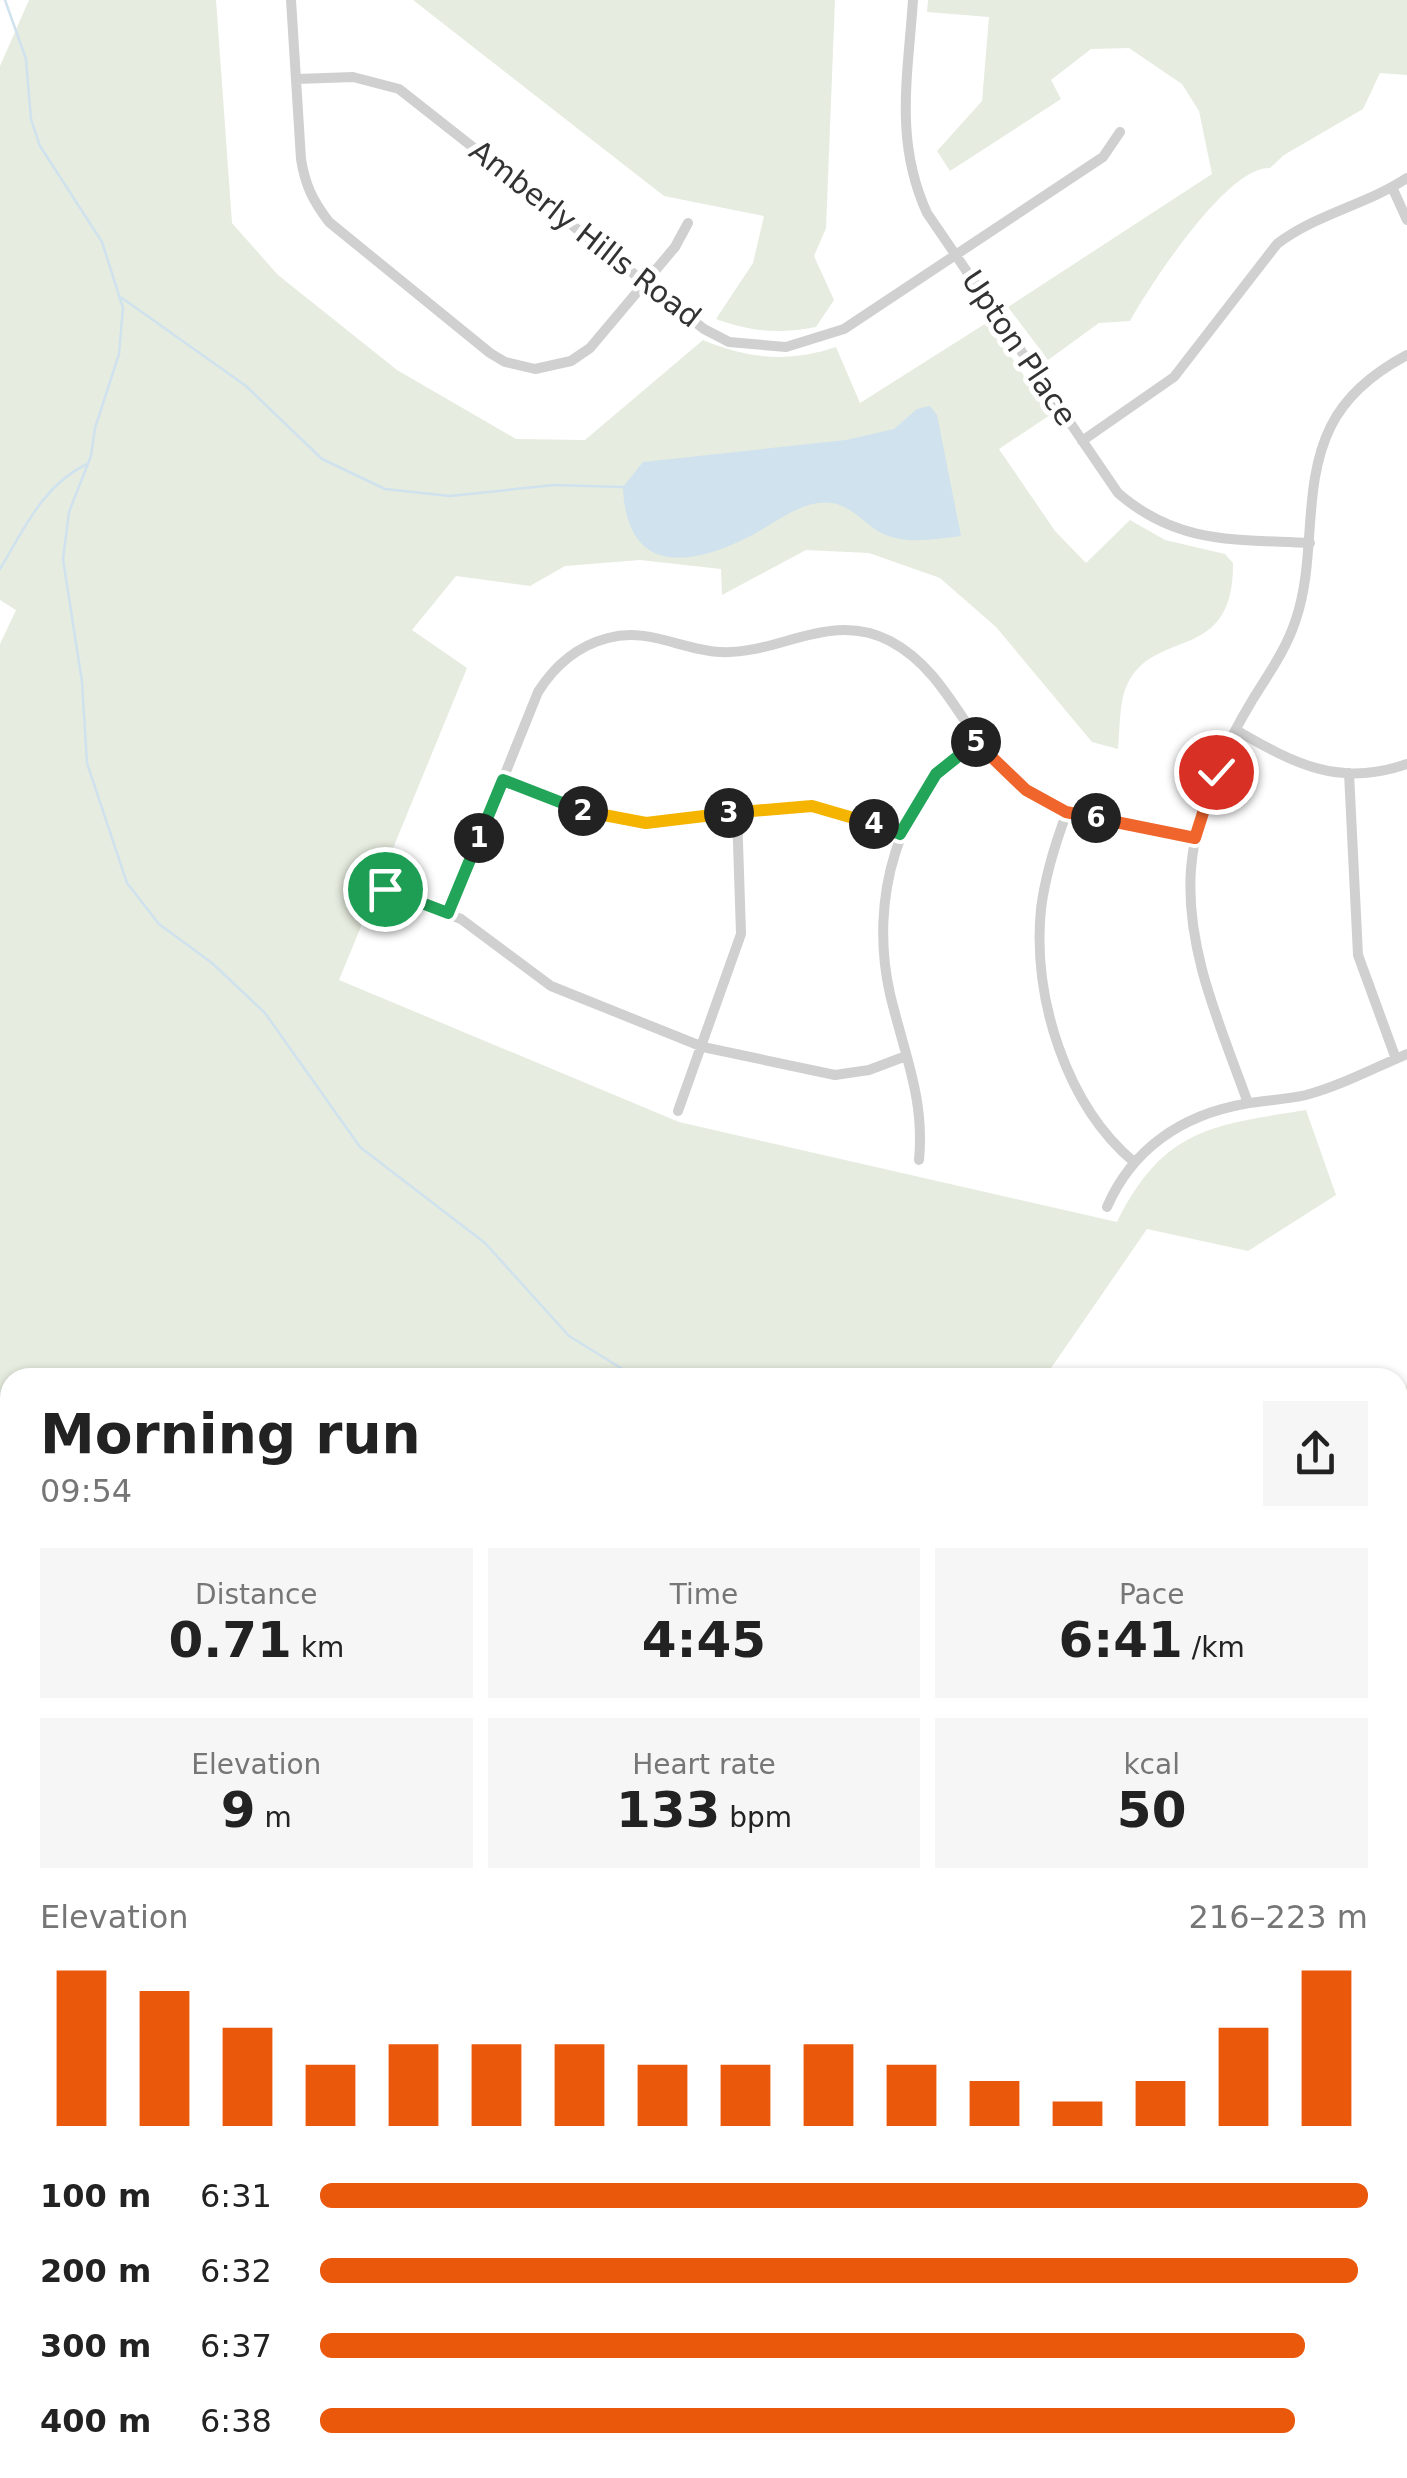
<!DOCTYPE html>
<html lang="en">
<head>
<meta charset="utf-8">
<style>
	body { margin:0; font-family:"DejaVu Sans",sans-serif; background:#f6f6f6; color:#222; height:100vh; display:flex; flex-direction:column; font-size:38px; white-space:nowrap }
	* { box-sizing:border-box; margin:0 }
	p { font-size:32px; color:#767676 }
	.icon { flex:none; width:55px; height:55px; fill:none; stroke:currentColor; stroke-width:2; stroke-linecap:round; stroke-linejoin:round }
	.map { position:relative; flex:1; overflow:hidden }
	.sheet { position:absolute; left:0px; top:1368px; width:1408px; height:1112px; display:flex; flex-direction:column; background:#fff; border-radius:30px 30px 0 0; box-shadow:0 2px 8px #0004 }
	.sheet>* { flex:none }
	.pin { position:absolute; display:grid; place-items:center; width:85px; height:85px; color:#fff; margin:-42px; border:5px solid #fff; border-radius:50%; box-shadow:0 2px 10px #0007 }
	.km { position:absolute; width:50px; height:50px; margin:-25px; border-radius:50%; background:#222; color:#fff; font-size:28px; line-height:50px; text-align:center }
	.round { display:grid; place-items:center; flex:none; width:105px; height:105px; border-radius:0px; background:#f6f6f6 }
	.summary { display:flex; align-items:center; justify-content:space-between; height:170px; padding:0 40px }
	h1 { font-size:55px; font-weight:700; line-height:75px }
	.metrics { display:grid; grid-template-columns:repeat(3,1fr); gap:15px; height:170px; padding:10px 40px }
	.metrics div { display:grid; align-content:center; border-radius:0px; background:#f6f6f6; text-align:center }
	.metrics b { font-size:50px; font-weight:700 }
	.metrics small { font-size:28px; font-weight:400 }
	.metrics p { font-size:28px }
	.chart { height:280px; padding:20px 40px }
	.chart p { display:flex; justify-content:space-between }
	.chart svg { width:100%; height:180px; margin-top:10px; stroke:#ea580c; stroke-width:6 }
	ul { padding:0 40px; list-style:none; font-size:32px }
	li { display:grid; grid-template-columns:160px 120px 1fr; align-items:center; height:75px }
	li i { height:25px; border-radius:12px; background:#ea580c }
	.map>svg:first-child { display:block }
	.green { fill:#e6ecdf }
	.water { fill:#cfe2ee }
	.lines { fill:none; stroke-linecap:round; stroke-linejoin:round }
	.stream { stroke:#cfe2ee; stroke-width:2.5 }
	.street { stroke:#d0d0d0; stroke-width:10 }
	.secondary { stroke:#bdbdbd; stroke-width:15 }
	.split-1-casing { stroke:#fff; stroke-width:20 }
	.split-2-casing { stroke:#fff; stroke-width:20 }
	.split-3-casing { stroke:#fff; stroke-width:20 }
	.split-4-casing { stroke:#fff; stroke-width:20 }
	.split-5-casing { stroke:#fff; stroke-width:20 }
	.split-6-casing { stroke:#fff; stroke-width:20 }
	.split-7-casing { stroke:#fff; stroke-width:20 }
	.split-1 { stroke:#22a559; stroke-width:12 }
	.split-2 { stroke:#22a559; stroke-width:12 }
	.split-3 { stroke:#f5b400; stroke-width:12 }
	.split-4 { stroke:#f5b400; stroke-width:12 }
	.split-5 { stroke:#22a559; stroke-width:12 }
	.split-6 { stroke:#f0652b; stroke-width:12 }
	.split-7 { stroke:#f0652b; stroke-width:12 }
	.labels { text-anchor:middle; stroke-width:10; stroke-linejoin:round; paint-order:stroke }
	.street-label { font-size:30px; fill:#333; stroke:#fff }
</style>
</head>
<body>
<div class="map">
<svg width="1407" height="2478" viewBox="0 0 1407 2478">
	<rect width="100%" height="100%" fill="#fff"/>
	<path class="green" d="M29,0H216L232,223L278,275L397,370L516,439L585,440L703,340C749,359 788,363 836,347L860,403L988,322L1050,415L999,449L1055,531L1086,563L1130,520L1165,540L1225,554L1233,563C1234,665 1154,626 1127,685C1119,702 1120,730 1118,749L1092,742L996,627L940,578L869,553L806,550L722,595L721,569L640,560L565,566L530,586L456,576L412,630L467,668L339,980L679,1122L1117,1222C1163,1129 1211,1125 1306,1110L1336,1195L1248,1251L1147,1229L1047,1374L1051,1377L10,1378V1914L0,1922V644L16,610L0,600V66Z
		M413,0H835L826,228L814,256L834,300L816,327C779,334 752,332 716,319L753,263L764,216L664,196Z
		M928,0H1407V75L1380,73L1363,109L1284,155L1270,168C1228,165 1150,285 1130,321L1099,323L1048,360L1008,307L1212,174L1199,111L1182,84L1129,48L1091,49L1051,80L1061,99L950,171L937,151L982,101L989,17L927,12Z
		M1407,1386V1569L1398,1576V1387Z"/>
	<path class="water" d="M930,406L937,415L961,536C934,539 903,546 878,531C863,522 851,506 832,503C801,498 770,528 742,540C680,570 626,568 623,487L643,462L846,440L894,429L917,409Z
		M10,2082V2203L0,2201V2091Z"/>
	<g class="lines">
		<path class="stream" d="M5,0L26,59L31,119L40,146L102,242L123,308L119,354L95,428L91,456L69,512L63,559L82,682L87,763L127,883L159,924L212,963L265,1013L360,1147L485,1243L569,1336L637,1378
			M122,298L246,386L322,459L385,489L450,496L554,485L623,487
			M0,569C24,529 43,485 87,464
			M1398,1542L1407,1544
			M402,2470L411,2478
			M1381,2470L1387,2478"/>
		<path class="street" d="M291,0L301,159C305,185 313,201 329,222L490,353L505,362L535,369L571,361L590,348L675,247L688,223
			M913,0C908,76 894,141 927,213L1118,493C1178,545 1235,539 1310,543
			M297,79L353,77L399,89L704,329L729,342L786,347L844,329L1103,157L1120,132
			M1392,187L1407,220
			M1082,441L1174,377L1277,244C1316,214 1366,205 1407,178
			M1236,730C1293,763 1339,788 1407,764
			M1349,773L1358,955L1396,1059
			M503,780L616,820L682,821L775,806H812L900,834
			M1067,812C1055,844 1045,876 1041,909C1032,997 1066,1105 1134,1162
			M385,889L461,919L551,986L703,1047L835,1075L869,1070L906,1056
			M449,913L538,692C555,665 577,646 608,638C648,627 682,650 720,652C779,655 830,610 890,641C930,662 951,701 975,736C1033,817 1105,820 1195,837
			M1248,1103C1221,1027 1185,950 1191,869C1196,809 1222,750 1253,699C1269,673 1287,648 1296,619C1317,557 1301,486 1331,426C1347,394 1375,372 1407,355
			M678,1111L741,934L737,812
			M919,1160C925,1099 904,1053 890,994C869,901 896,794 978,740
			M1107,1207C1132,1149 1182,1115 1244,1104C1264,1100 1285,1100 1306,1095C1340,1086 1374,1068 1407,1054
			M1398,1609L1407,1596
			M1398,1882L1407,1880
			M1398,2213L1407,2214
			M1398,2259V2261
			M1398,2318H1407
			M590,2470L594,2478
			M1133,2470L1140,2478
			M219,2478L225,2470"/>
		<path class="secondary" d="M0,2252L10,2261
			M232,2470L239,2478"/>
	</g>
	<g class="lines">
		<g class="split-1-casing">
			<path id="split-1" d="M385,889L448,913L479,838"/>
		</g>
		<g class="split-2-casing">
			<path id="split-2" d="M479,838L503,780L583,811"/>
		</g>
		<g class="split-3-casing">
			<path id="split-3" d="M583,811L646,823L729,813"/>
		</g>
		<g class="split-4-casing">
			<path id="split-4" d="M729,813L812,806L874,824"/>
		</g>
		<g class="split-5-casing">
			<path id="split-5" d="M874,824L900,834L936,774L976,742"/>
		</g>
		<g class="split-6-casing">
			<path id="split-6" d="M976,742L1026,790L1066,812L1096,818"/>
		</g>
		<g class="split-7-casing">
			<path id="split-7" d="M1096,818L1195,838L1216,772"/>
		</g>
		<use href="#split-1" class="split-1"/>
		<use href="#split-2" class="split-2"/>
		<use href="#split-3" class="split-3"/>
		<use href="#split-4" class="split-4"/>
		<use href="#split-5" class="split-5"/>
		<use href="#split-6" class="split-6"/>
		<use href="#split-7" class="split-7"/>
	</g>
	<g class="labels">
		<g class="street-label">
			<text transform="translate(585 234) rotate(38)" y="10">Amberly Hills Road</text>
			<text transform="translate(1019 348) rotate(56)" y="10">Upton Place</text>
		</g>
	</g>
</svg>
<div class="pin" style="left:385px;top:889px;background:#1e9e55"><svg class="icon" aria-label="arrive" viewBox="0 0 24 24"><path d="M6 21V4h12l-3 4 3 4H6"/></svg></div>
<div class="pin" style="left:1216px;top:772px;background:#d93025"><svg class="icon" aria-label="check" viewBox="0 0 24 24"><path d="M5 12l5 5 9-10"/></svg></div>
<b class="km" style="left:479px;top:838px">1</b>
<b class="km" style="left:583px;top:811px">2</b>
<b class="km" style="left:729px;top:813px">3</b>
<b class="km" style="left:874px;top:824px">4</b>
<b class="km" style="left:976px;top:742px">5</b>
<b class="km" style="left:1096px;top:818px">6</b>
<section class="sheet">
<div class="summary"><div><h1>Morning run</h1><p>09:54</p></div><a class="round"><svg class="icon" aria-label="share" viewBox="0 0 24 24"><path d="M12 15V3M7 8l5-5 5 5M5 13v7h14v-7"/></svg></a></div>
<div class="metrics">
<div><p>Distance</p><b>0.71<small> km</small></b></div>
<div><p>Time</p><b>4:45</b></div>
<div><p>Pace</p><b>6:41<small> /km</small></b></div>
</div>
<div class="metrics">
<div><p>Elevation</p><b>9<small> m</small></b></div>
<div><p>Heart rate</p><b>133<small> bpm</small></b></div>
<div><p>kcal</p><b>50</b></div>
</div>
<div class="chart"><p><span>Elevation</span>216–223 m</p>
<svg viewBox="0 0 160 44" preserveAspectRatio="none"><path d="M5 44V6M15 44V11M25 44V20M35 44V29M45 44V24M55 44V24M65 44V24M75 44V29M85 44V29M95 44V24M105 44V29M115 44V33M125 44V38M135 44V33M145 44V20M155 44V6"/></svg>
</div>
<ul>
<li><b>100 m</b>6:31<i style="width:100%"></i></li>
<li><b>200 m</b>6:32<i style="width:99%"></i></li>
<li><b>300 m</b>6:37<i style="width:94%"></i></li>
<li><b>400 m</b>6:38<i style="width:93%"></i></li>
</ul>
</section>
</div>
</body>
</html>
